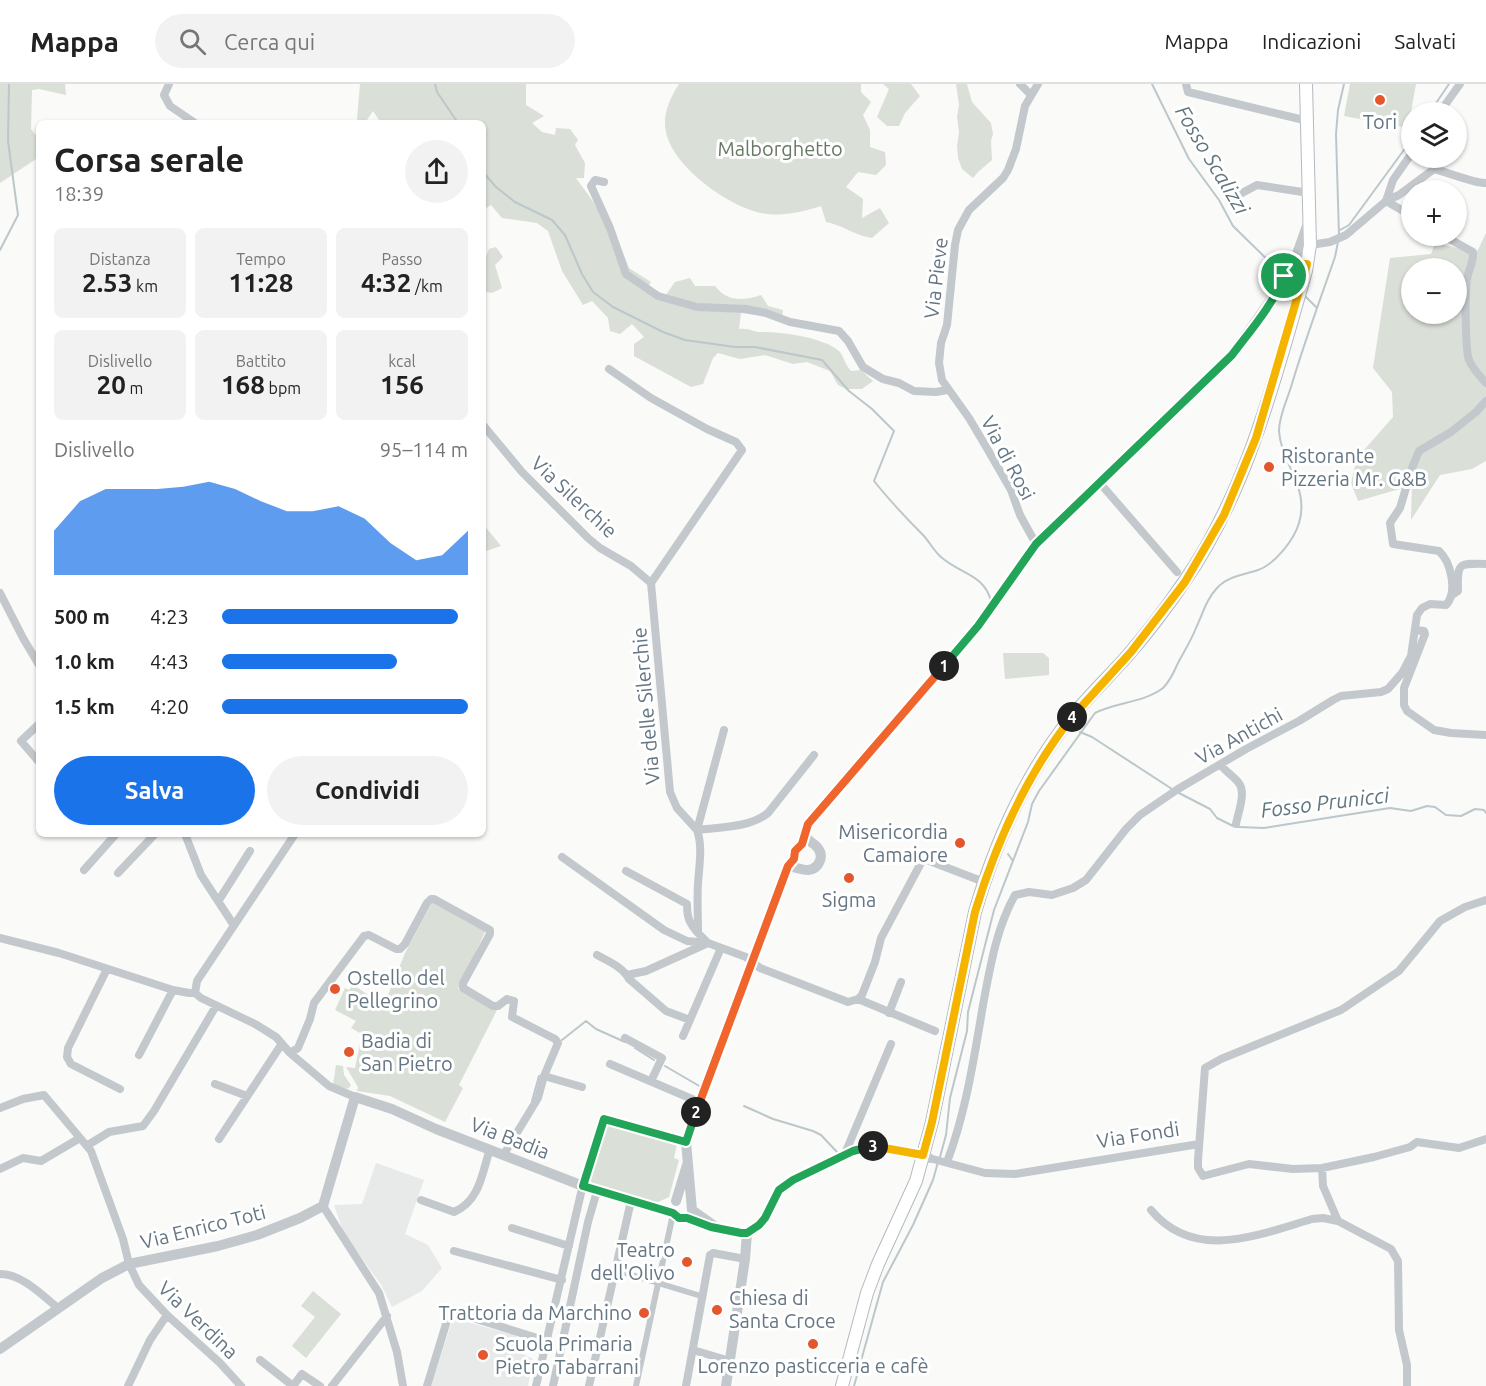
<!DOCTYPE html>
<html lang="it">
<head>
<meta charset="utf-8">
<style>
	body { margin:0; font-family:Ubuntu,sans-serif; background:#f2f2f2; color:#222; height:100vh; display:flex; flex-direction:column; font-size:22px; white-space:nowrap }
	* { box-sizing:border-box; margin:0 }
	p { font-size:20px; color:#767676 }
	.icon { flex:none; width:33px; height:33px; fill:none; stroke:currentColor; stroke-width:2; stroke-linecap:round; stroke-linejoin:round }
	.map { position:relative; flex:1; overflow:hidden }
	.sheet { position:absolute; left:36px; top:36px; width:450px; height:717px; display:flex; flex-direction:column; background:#fff; border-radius:9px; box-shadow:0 2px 4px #0004 }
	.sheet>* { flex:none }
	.controls { position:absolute; left:1401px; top:18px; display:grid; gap:12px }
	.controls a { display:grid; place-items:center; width:66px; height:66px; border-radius:50%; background:#fff; box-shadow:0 2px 4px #0004; font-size:30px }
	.pin { position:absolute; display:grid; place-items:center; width:51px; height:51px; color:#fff; margin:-26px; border:3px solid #fff; border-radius:50%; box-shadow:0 2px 6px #0007 }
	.km { position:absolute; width:30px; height:30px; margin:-15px; border-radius:50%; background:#222; color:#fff; font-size:16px; line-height:30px; text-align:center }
	.round { display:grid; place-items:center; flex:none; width:63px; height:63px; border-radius:32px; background:#f2f2f2 }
	.summary { display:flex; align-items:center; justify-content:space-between; height:102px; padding:0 18px }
	h1 { font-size:33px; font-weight:700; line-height:45px }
	.figures { display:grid; grid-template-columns:repeat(3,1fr); gap:9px; height:102px; padding:6px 18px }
	.figures div { display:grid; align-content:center; border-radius:9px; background:#f2f2f2; text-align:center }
	.figures b { font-size:26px; font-weight:700 }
	.figures small { font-size:16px; font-weight:400 }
	.figures p { font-size:16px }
	.chart { height:168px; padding:12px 18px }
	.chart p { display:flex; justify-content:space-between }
	.chart svg { width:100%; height:108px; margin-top:6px; fill:#1a73e8; opacity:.7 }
	.cta { display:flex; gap:12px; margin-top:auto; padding:12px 18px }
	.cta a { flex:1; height:69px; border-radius:36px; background:#1a73e8; color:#fff; font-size:24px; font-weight:700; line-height:69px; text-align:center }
	.cta a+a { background:#f2f2f2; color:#222 }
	ul { padding:0 18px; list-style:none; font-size:20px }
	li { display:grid; grid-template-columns:96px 72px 1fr; align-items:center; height:45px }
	li i { height:15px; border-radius:8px; background:#1a73e8 }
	header { display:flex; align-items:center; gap:36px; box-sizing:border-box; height:84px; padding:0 30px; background:#fff; border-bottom:2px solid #e0e0e0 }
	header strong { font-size:28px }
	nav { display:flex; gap:33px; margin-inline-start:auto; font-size:21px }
	.search { width:420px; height:54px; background:#f2f2f2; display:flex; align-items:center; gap:15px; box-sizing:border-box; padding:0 21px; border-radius:33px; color:#767676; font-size:22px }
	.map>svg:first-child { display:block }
	.built { fill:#e8e9e9 }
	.green { fill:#dadfd7; fill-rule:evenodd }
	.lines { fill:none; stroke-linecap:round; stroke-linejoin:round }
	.stream { stroke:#bbc7cb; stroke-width:2 }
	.secondary-casing { stroke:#b3babf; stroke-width:14 }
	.pedestrian { stroke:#c3c8cc; stroke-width:6 }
	.minor { stroke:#c3c8cc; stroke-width:8 }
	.tertiary { stroke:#c3c8cc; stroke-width:10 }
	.secondary { stroke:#fff; stroke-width:12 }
	.split-1-casing { stroke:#fff; stroke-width:12 }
	.split-2-casing { stroke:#fff; stroke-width:12 }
	.split-3-casing { stroke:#fff; stroke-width:12 }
	.split-4-casing { stroke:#fff; stroke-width:12 }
	.split-5-casing { stroke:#fff; stroke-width:12 }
	.split-1 { stroke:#22a559; stroke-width:8 }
	.split-2 { stroke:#f0652b; stroke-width:8 }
	.split-3 { stroke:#22a559; stroke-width:8 }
	.split-4 { stroke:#f5b400; stroke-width:8 }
	.split-5 { stroke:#f5b400; stroke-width:8 }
	.poi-dot { fill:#e4572e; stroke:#fff; stroke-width:2 }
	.labels { text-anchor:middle; stroke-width:6; stroke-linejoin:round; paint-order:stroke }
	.poi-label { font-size:20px; fill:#657683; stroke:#fff; text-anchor:start }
	.park-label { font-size:20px; fill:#687a64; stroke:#fff }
	.street-label { font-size:20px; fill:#657683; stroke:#fff }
	.water-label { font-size:21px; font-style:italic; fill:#60757c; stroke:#fff }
</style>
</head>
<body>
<header>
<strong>Mappa</strong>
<div class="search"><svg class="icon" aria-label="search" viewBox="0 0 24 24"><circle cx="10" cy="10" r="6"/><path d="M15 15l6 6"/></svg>Cerca qui</div>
<nav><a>Mappa</a><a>Indicazioni</a><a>Salvati</a></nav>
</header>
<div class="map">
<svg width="1486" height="1302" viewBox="0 0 1486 1302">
	<rect width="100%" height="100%" fill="#fafaf8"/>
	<path class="built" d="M376,1079L424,1096L405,1150L428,1161L442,1184L422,1207L392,1223L382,1202L344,1150L334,1121L362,1120Z
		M453,1234L517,1252V1267L533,1275L528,1302H431Z"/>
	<path class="green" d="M0,0H65L66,11L39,5L32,6L31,45L39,55V73L0,99Z
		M360,0H526V21L544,32L532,39L542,48L555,51L556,44L570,45L578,56L575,61L585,79L584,94H576L592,116L622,166L629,184L651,198L645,207L663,215L675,198L690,194L695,202H715C727,218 743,217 761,211L768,222L783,226L782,235L741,229L739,245C750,244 755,249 762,248C781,248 823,253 839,267C844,272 845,281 851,287L861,286L873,297L862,305H846L838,301L830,287L807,278L793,280L765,271L740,275L718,269L713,274L703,300L691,303L634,272V260L644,253L632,240L620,250L610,247L608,234L592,217L583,221L562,187L548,147L537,139L502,134L491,121L483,126V39H381L373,27L365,39H360L357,35Z
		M679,0H861V8L871,18L863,31L870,46V63L885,68L886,81L876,91L858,88L846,103L863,115L862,134L880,124L889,139L872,154C855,152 843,141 826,138L821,122C802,128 781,133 761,129C728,122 673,83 666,48C662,31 670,14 679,0Z
		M883,0H911L920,12L905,29L899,42H887L877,33L889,5Z
		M956,0H967L972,18L991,39L993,50L991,57L992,76L978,88L973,94L962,85L958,74L957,62L959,48L957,33L959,21Z
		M1350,0H1416L1408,44L1344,32Z
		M1486,149V377L1472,385L1440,391L1411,436L1412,398L1403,404L1358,417L1351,399L1357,374L1393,333L1392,308L1373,284L1390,174L1431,170L1435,159L1477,168ZM1412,184H1456V230H1412Z
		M496,163L503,173L495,181L502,204L492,209L483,207V175H485L489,165Z
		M483,440L501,462L483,468Z
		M1003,569H1043L1049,574V591L1005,595Z
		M433,817L486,846L458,905L497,926L459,1001L463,1004L445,1038L390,1012L357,1007L358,1003L346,983L355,984L362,950L351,944L356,937L335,926L345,904L349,906L353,901L384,921L405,869Z
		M336,981L343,982L344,991L351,1001L348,1005L333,1001Z
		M610,1041L677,1060L674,1074L679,1076L669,1113L656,1119L592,1100L590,1094L606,1044Z
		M313,1207L341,1230L306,1274L292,1262L315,1233L301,1222Z"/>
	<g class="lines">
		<path class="stream" d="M435,0L437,8L458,39
			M1152,0L1189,75L1219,116L1233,142L1279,187
			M1430,28L1449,0
			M483,88L496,103L515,118L552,136L565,151L582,190L593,208L613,223L663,248L685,256L735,263H755L822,276L849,307L872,325L894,347L874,397C890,417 906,434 924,452C930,459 934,467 941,473C960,490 984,490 991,517
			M1340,146L1349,141L1412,55
			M1339,152L1336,50L1338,26L1344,0
			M0,166L18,131L8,57L9,0
			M1304,211L1317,224
			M1080,648L1092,653L1172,705
			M1177,708L1210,725L1217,734L1233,742
			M1239,743L1264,744L1390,724L1411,727L1427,722L1435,723L1446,731L1461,732L1475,725L1484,726L1486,729
			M1008,770L1013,777
			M562,956L586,937L596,945L625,958
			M635,964L654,976
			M665,982L701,1003
			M532,1017L539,992
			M744,1022L773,1035L813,1047L821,1051L837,1068
			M940,1073L946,1051L950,1014L967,947L968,928L994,826L1028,738L1032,720L1039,707L1095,629C1117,618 1143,619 1163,604C1169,598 1174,588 1177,581C1183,569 1191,557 1196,544C1203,529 1206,516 1217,504C1228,492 1243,491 1258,486C1275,480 1294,456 1299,439C1310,403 1281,380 1279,347C1279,332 1287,316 1291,303C1304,259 1320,216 1335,173L1338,158
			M854,1302L883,1198L913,1141L933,1096L938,1078"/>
		<g class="secondary-casing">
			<path id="secondary" d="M842,1302L867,1209L878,1180L916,1097L932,1038L975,828C994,763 1023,696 1065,641C1084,616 1108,594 1129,570C1148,548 1167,523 1184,498C1248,406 1275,294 1306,187L1310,161L1306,0"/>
		</g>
		<path class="pedestrian" d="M615,1186L701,1212
			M636,1302L673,1130"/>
		<path class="minor" d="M169,0L164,11L170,22L195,39
			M1020,0L1031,11
			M1186,0L1188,8L1308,37
			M1440,28L1460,0
			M604,98L595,96L591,102L610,144L626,190L658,212L697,223L746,225L766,229L790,238L839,247L848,257L863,283L883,295L899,299L914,307L936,308L947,306
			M1242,109L1257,101L1309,109
			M1386,117L1399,111L1434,85C1447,88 1476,100 1486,99
			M1386,117L1412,132
			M1444,152L1473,168C1474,178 1468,186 1467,196C1465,209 1465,265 1469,276C1472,284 1480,292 1486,299
			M1310,161L1330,158L1346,151L1386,117L1393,96L1412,69
			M609,285L651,314L707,345L736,358L742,366L651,499
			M483,341L522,388L588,454L600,464L631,482L651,499
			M1099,398L1177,488
			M1036,460L1020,431L1011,406L988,366L969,334L942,296L939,279L941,259L947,241L955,161L958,146L969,126L1003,94L1008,86L1016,65L1025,22L1038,0
			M651,499L670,708L677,724L697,746C703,763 699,782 698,800C697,816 698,832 698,849L708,859L746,873L760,884L848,918L858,915L862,911L875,878L881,854L922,777L927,776L984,798
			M0,509L23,554L39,581
			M1452,511L1458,507C1457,479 1458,479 1486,480
			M1416,546L1424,547L1425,550L1404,604V621L1407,627L1434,646L1451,649L1486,651
			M39,640L21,657L39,678
			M724,646L697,746C720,743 749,744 768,729L814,671
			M1221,681C1226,688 1233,692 1238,698C1247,708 1238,728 1236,740
			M185,750L201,791L233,840
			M562,773L664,846L687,857L708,859
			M84,786L116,750
			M626,787L687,820C687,833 689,839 698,849
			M118,789L155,750
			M219,816L250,767
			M1486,816L1465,823L1440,837L1399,887L1341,926L1221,975L1205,984L1198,1076V1084L1203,1092L1249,1080L1293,1085L1322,1084L1374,1073L1410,1063L1417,1058L1459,1064L1486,1055
			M0,854L59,869L173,906L189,909H195L201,914L255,940L276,953L290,969L329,1002L355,1013
			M597,871C608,877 623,883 629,895L666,927L690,936
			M107,885L68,964L67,973L71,980L120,1005
			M627,891L646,887L708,859
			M195,909L197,897L295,750
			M858,915L935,947
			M889,929L901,898
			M683,952L721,864
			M625,954L662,974L651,997
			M290,969L298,964L310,935L314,919L364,852L369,851L396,865H400L405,860L427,819L431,815H434L490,846V850L463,899V904L493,922H498L507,915L514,917L512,933L555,955L558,959L544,992L538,1014L504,1070
			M139,971L173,906
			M610,980L699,1018
			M544,992L582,1003
			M215,1000L247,1012
			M0,1024L23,1015L44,1011L91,1067L123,1155L129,1180L139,1201L167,1231L220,1279L241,1302
			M219,1055L281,961
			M88,1061L109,1048L143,1042L154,1027L216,922
			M844,1072L891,960
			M929,1074L985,1089L1015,1090L1199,1060
			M947,1078C966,1028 974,974 983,921C990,884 996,845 1015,811L1029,808L1052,811L1073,804L1086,796L1126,745L1140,731L1178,705L1246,665L1299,637L1333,616L1341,612L1381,608L1388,605L1402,589L1411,572L1417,531L1422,524L1430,520L1446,521C1458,508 1451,478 1439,467L1393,460L1390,439L1400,424L1412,384L1419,367L1451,348L1476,328L1486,317
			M1322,1084L1323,1102L1338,1137L1391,1165L1398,1177L1399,1246L1407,1281V1302
			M0,1085L23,1074L41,1077L80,1054
			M421,1116L454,1128C480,1117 482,1089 490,1065
			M323,1122L379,1209L397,1268L403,1302
			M1151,1126C1194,1178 1258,1151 1312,1135L1323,1134L1338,1137
			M512,1144L569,1162
			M454,1167L562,1196
			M0,1190C22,1190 42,1211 58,1224
			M693,1266L730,1277
			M260,1276L293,1302
			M128,1302L150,1256L167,1231
			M293,1302L302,1290L320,1302
			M332,1302L387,1232
			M427,1302L450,1227L547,1257
			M536,1302L581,1109L604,1035L686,1058
			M553,1302L588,1138L597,1107
			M589,1302L631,1117
			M686,1302L710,1171L713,1169L745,1175"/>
		<path class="tertiary" d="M788,782C795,783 802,786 808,786C819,785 825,772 817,763C812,757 810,760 804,750
			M676,1117L687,1081
			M716,1143L692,1126L686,1058L699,1018L788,782L794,775L795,767L802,760L808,740L978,542L1036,460L1232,271L1277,207L1297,170L1308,139
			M0,1265L102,1194L129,1180L218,1162L257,1151L300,1134L323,1122L355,1013L392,1025L436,1045L583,1102L673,1129L679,1134H687L711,1143L741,1149H747L753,1146L765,1134L779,1106L793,1096L853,1067L881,1062L929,1074
			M726,1302L745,1175L747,1149"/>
		<use href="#secondary" class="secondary"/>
	</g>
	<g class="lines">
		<g class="split-1-casing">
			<path id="split-1" d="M944,582L978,542L1036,460L1232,271C1250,247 1273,221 1284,192"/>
		</g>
		<g class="split-2-casing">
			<path id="split-2" d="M696,1028L788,782L794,775L795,767L802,760L808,740L944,582"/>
		</g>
		<g class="split-3-casing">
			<path id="split-3" d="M696,1028L686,1058L604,1035L583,1102L673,1129L679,1134H687L711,1143L741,1149H747L759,1141L765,1134L779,1106L793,1096L853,1067L873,1062"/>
		</g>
		<g class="split-4-casing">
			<path id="split-4" d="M873,1062L923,1071L932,1038L975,828C996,759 1027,690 1072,633"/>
		</g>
		<g class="split-5-casing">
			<path id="split-5" d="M1072,633L1131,568L1185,498L1224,431L1256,354L1307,180C1296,180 1290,183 1284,192"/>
		</g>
		<use href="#split-1" class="split-1"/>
		<use href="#split-2" class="split-2"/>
		<use href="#split-3" class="split-3"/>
		<use href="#split-4" class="split-4"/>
		<use href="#split-5" class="split-5"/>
	</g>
	<g class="poi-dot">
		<circle cx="1380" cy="16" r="6"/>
		<circle cx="1269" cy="383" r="6"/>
		<circle cx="960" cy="759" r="6"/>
		<circle cx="849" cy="794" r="6"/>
		<circle cx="335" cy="905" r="6"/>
		<circle cx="349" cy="968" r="6"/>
		<circle cx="687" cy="1178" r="6"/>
		<circle cx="717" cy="1226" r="6"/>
		<circle cx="644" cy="1229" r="6"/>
		<circle cx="813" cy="1260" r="6"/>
		<circle cx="483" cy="1271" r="6"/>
	</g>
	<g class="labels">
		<g class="poi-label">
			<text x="1380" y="45" text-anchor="middle">Tori</text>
			<text x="1281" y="379">Ristorante<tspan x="1281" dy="23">Pizzeria Mr. G&amp;B</tspan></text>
			<text x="948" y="755" text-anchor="end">Misericordia<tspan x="948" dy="23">Camaiore</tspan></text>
			<text x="849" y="823" text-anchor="middle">Sigma</text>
			<text x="347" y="901">Ostello del<tspan x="347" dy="23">Pellegrino</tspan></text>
			<text x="361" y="964">Badia di<tspan x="361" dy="23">San Pietro</tspan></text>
			<text x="675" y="1173" text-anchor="end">Teatro<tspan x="675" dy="23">dell'Olivo</tspan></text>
			<text x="729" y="1221">Chiesa di<tspan x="729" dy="23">Santa Croce</tspan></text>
			<text x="632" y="1236" text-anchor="end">Trattoria da Marchino</text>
			<text x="495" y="1267">Scuola Primaria<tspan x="495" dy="23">Pietro Tabarrani</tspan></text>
			<text x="813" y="1289" text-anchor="middle">Lorenzo pasticceria e cafè</text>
		</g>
		<g class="park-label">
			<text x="780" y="72">Malborghetto</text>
		</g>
		<g class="street-label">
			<text transform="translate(936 194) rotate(-83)" y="7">Via Pieve</text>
			<text transform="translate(1008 374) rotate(62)" y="7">Via di Rosi</text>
			<text transform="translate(574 413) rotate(43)" y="7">Via Silerchie</text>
			<text transform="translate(646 622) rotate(-95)" y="7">Via delle Silerchie</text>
			<text transform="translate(1239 652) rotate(-29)" y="7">Via Antichi</text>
			<text transform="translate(1138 1051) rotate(-9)" y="7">Via Fondi</text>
			<text transform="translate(510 1054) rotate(21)" y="7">Via Badia</text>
			<text transform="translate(203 1143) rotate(-14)" y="7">Via Enrico Toti</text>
			<text transform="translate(198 1236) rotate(44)" y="7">Via Verdina</text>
		</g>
		<g class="water-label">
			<text transform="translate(1212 76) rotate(59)" y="7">Fosso Scalizzi</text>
			<text transform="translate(1325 719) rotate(-7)" y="7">Fosso Prunicci</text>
		</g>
	</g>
</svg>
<div class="controls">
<a><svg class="icon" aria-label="layers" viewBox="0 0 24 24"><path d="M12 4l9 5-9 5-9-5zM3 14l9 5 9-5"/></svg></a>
<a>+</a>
<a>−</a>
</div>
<div class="pin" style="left:1284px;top:192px;background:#1e9e55"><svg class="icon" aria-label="arrive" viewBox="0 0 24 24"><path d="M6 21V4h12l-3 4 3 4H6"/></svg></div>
<b class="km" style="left:944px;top:582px">1</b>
<b class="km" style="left:696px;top:1028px">2</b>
<b class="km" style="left:873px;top:1062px">3</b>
<b class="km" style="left:1072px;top:633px">4</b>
<section class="sheet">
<div class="summary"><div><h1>Corsa serale</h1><p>18:39</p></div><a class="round"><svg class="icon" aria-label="share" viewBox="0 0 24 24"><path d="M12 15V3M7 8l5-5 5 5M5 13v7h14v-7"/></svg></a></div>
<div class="figures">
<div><p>Distanza</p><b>2.53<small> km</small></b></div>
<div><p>Tempo</p><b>11:28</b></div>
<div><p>Passo</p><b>4:32<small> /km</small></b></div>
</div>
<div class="figures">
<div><p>Dislivello</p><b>20<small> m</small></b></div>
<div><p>Battito</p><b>168<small> bpm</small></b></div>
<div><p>kcal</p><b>156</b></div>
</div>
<div class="chart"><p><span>Dislivello</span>95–114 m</p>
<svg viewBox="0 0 160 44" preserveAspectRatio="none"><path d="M0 44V26L10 14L20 9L30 9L40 9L50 8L60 6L70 9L80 14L90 18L100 18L110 16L120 21L130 31L140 38L150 36L160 26V44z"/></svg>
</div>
<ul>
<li><b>500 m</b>4:23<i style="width:96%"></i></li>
<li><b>1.0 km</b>4:43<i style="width:71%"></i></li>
<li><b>1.5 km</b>4:20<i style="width:100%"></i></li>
</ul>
<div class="cta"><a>Salva</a><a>Condividi</a></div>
</section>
</div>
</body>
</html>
